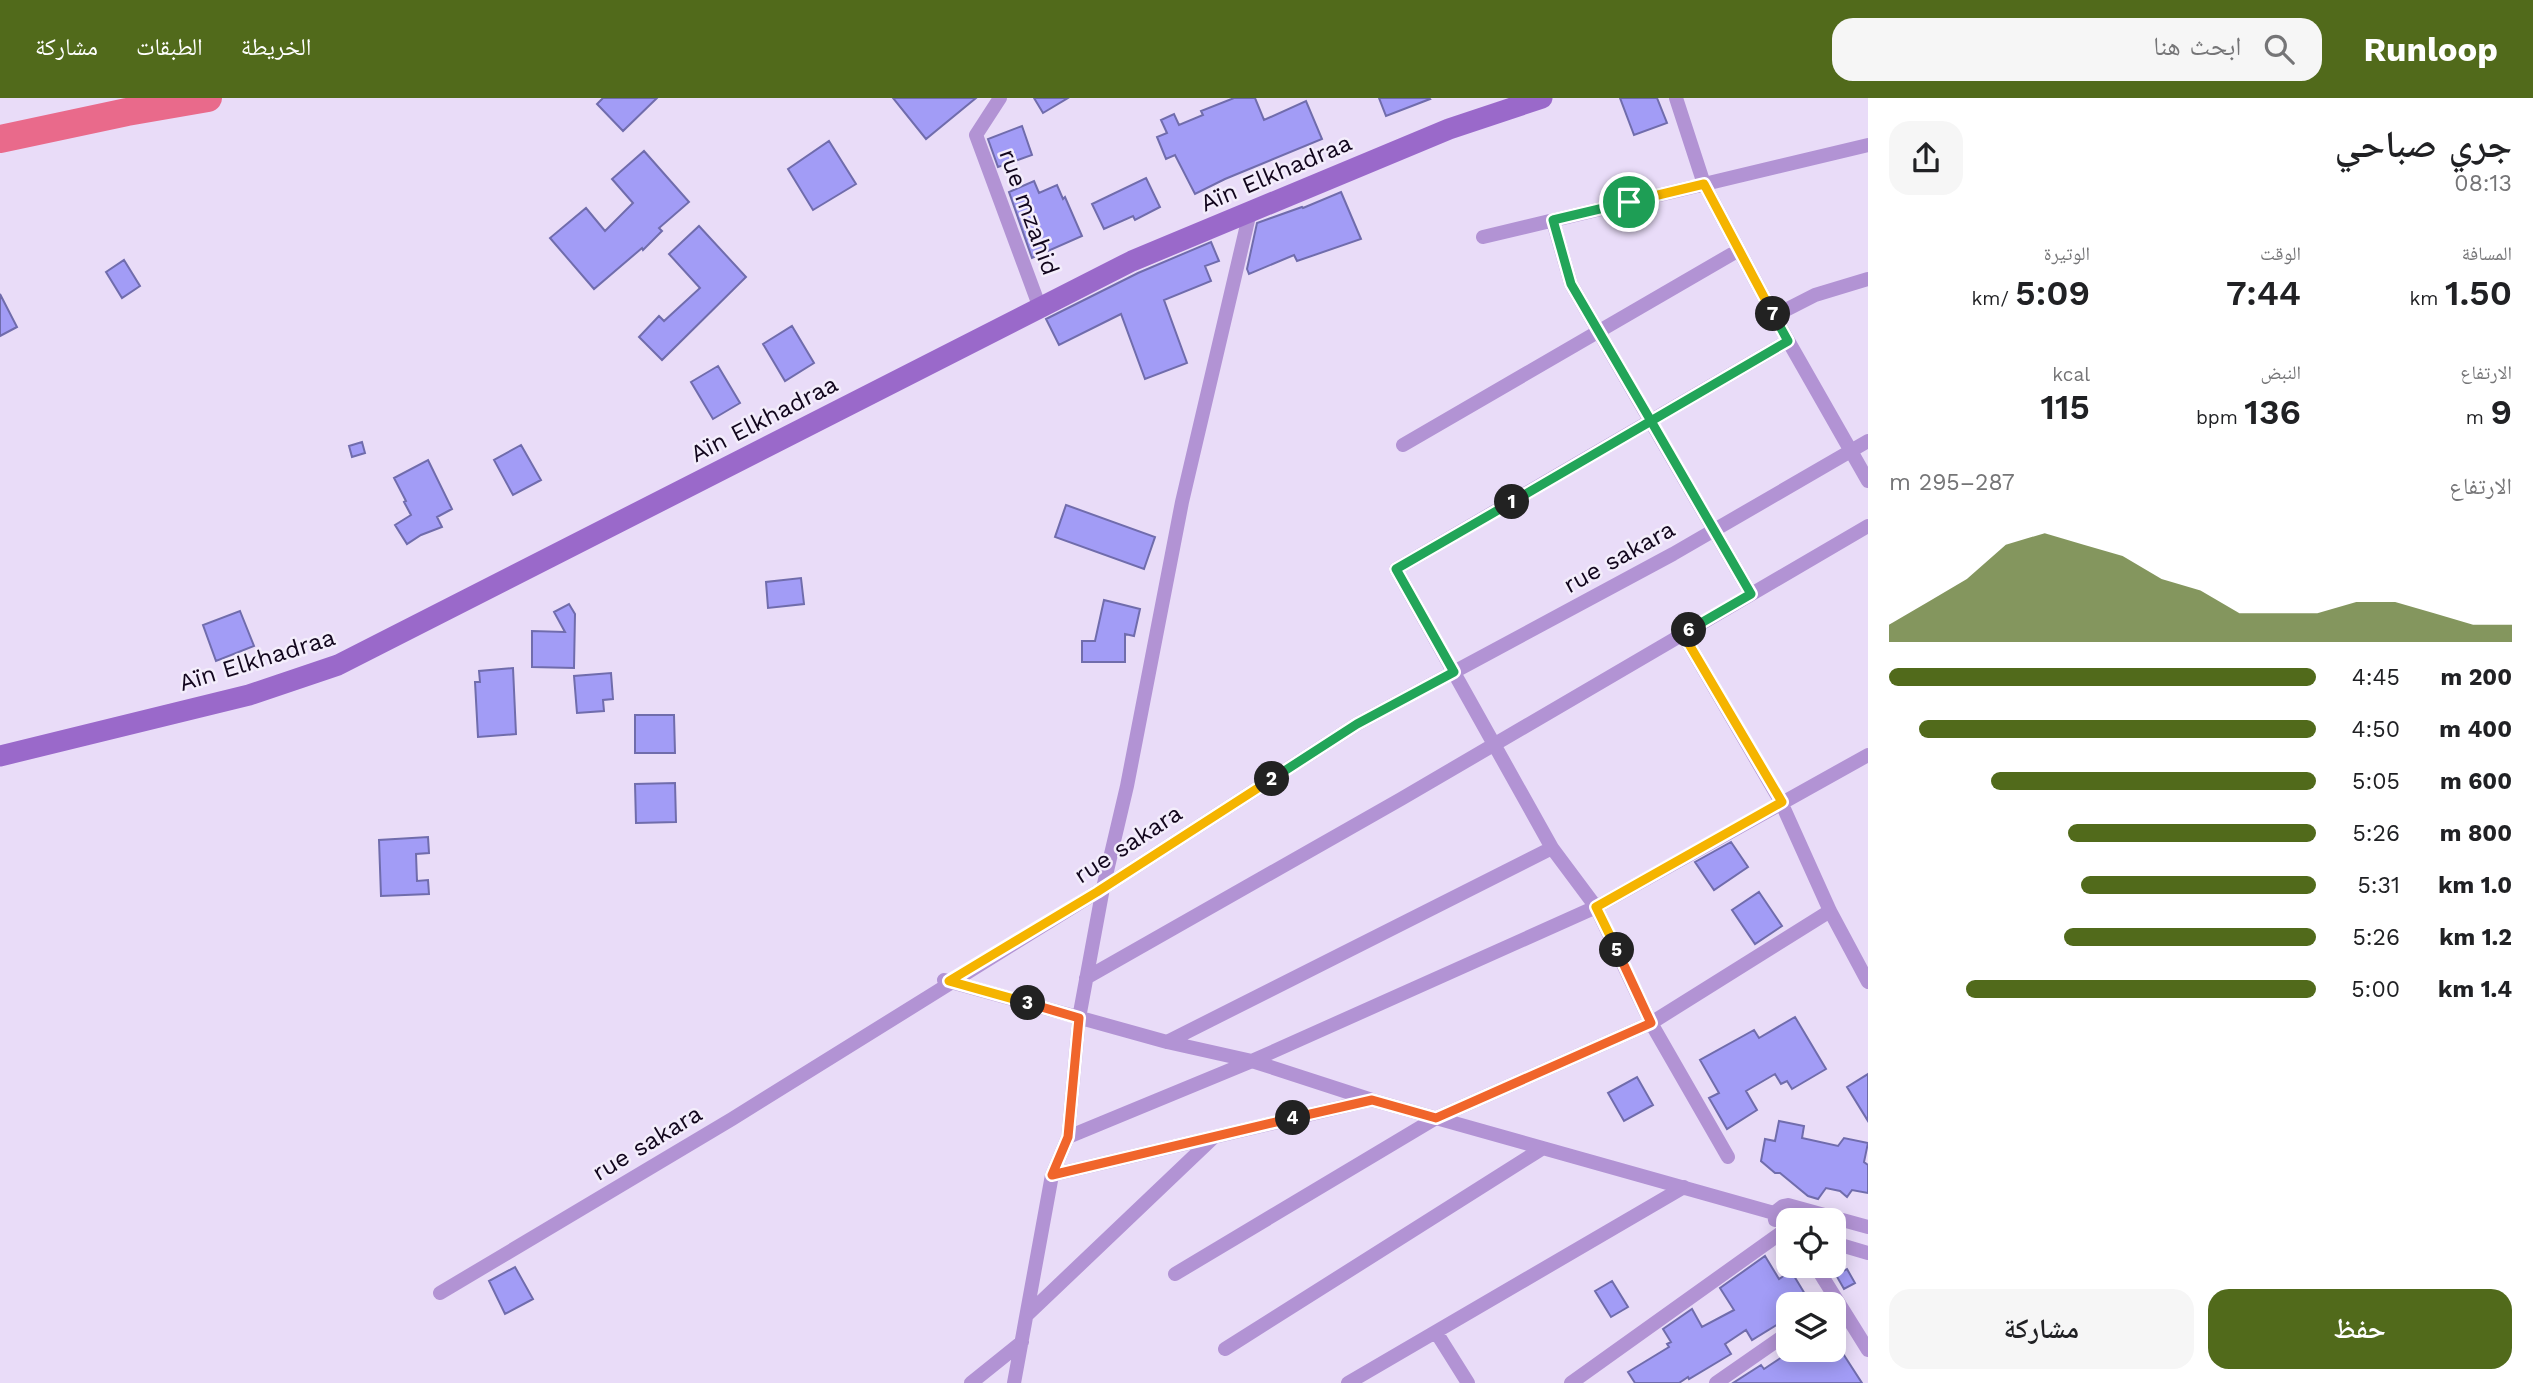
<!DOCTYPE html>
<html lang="ar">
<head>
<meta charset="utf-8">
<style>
	body { margin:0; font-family:"Work Sans","Noto Naskh Arabic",sans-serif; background:#f6f6f6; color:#202124; direction:rtl; height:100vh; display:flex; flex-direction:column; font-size:26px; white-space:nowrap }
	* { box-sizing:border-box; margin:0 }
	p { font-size:23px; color:#757577 }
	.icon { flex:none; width:38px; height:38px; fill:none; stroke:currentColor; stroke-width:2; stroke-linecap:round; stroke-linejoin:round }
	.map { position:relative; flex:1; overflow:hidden; direction:ltr }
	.side { display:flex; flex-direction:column; background:#fff; width:665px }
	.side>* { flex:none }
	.buttons { position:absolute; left:1776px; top:1110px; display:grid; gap:14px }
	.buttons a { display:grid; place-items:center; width:70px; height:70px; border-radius:14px; background:#fff; box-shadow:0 4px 18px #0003; font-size:35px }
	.pin { position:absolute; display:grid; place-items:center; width:60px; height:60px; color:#fff; margin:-30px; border:4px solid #fff; border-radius:50%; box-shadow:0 2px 7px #0007 }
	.km { position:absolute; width:35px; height:35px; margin:-18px; border-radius:50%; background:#222; color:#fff; font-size:19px; line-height:35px; text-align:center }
	.round { display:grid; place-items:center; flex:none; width:74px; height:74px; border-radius:21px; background:#f6f6f6 }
	.overview { display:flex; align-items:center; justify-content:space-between; height:119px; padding:0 21px }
	h1 { font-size:38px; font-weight:600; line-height:52px }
	.stats { display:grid; grid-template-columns:repeat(3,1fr); gap:10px; height:119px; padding:7px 21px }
	.stats div { display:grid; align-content:center }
	.stats b { font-size:35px; font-weight:600 }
	.stats small { font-size:19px; font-weight:400 }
	.stats p { font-size:19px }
	.chart { height:196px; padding:14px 21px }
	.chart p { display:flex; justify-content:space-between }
	.chart svg { width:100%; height:126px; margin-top:7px; fill:#516a1b; opacity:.7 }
	.cta { display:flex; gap:14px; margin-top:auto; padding:14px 21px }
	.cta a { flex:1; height:80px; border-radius:21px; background:#516a1b; color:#fff; font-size:28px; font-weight:600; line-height:80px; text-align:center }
	.cta a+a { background:#f6f6f6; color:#202124 }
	ul { padding:0 21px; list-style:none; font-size:23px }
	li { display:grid; grid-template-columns:112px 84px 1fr; align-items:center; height:52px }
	li i { height:18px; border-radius:9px; background:#516a1b }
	header { display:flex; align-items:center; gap:42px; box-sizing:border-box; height:98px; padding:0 35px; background:#516a1b; color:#fff }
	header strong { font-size:33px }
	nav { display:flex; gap:38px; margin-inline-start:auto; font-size:24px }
	.search { width:490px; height:63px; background:#f6f6f6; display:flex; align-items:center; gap:18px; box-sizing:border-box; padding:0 24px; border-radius:21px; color:#757577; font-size:26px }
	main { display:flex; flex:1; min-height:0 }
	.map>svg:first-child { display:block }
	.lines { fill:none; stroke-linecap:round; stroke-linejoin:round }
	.river { stroke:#e96a8b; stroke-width:28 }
	.building { fill:#a29cf6; stroke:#706cac; stroke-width:2 }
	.minor { stroke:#b293d4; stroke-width:14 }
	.secondary { stroke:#9a69ca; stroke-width:21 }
	.split-1-casing { stroke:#fff; stroke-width:14 }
	.split-2-casing { stroke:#fff; stroke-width:14 }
	.split-3-casing { stroke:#fff; stroke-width:14 }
	.split-4-casing { stroke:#fff; stroke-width:14 }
	.split-5-casing { stroke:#fff; stroke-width:14 }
	.split-6-casing { stroke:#fff; stroke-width:14 }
	.split-7-casing { stroke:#fff; stroke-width:14 }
	.split-8-casing { stroke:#fff; stroke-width:14 }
	.split-1 { stroke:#22a559; stroke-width:9 }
	.split-2 { stroke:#22a559; stroke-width:9 }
	.split-3 { stroke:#f5b400; stroke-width:9 }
	.split-4 { stroke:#f0652b; stroke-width:9 }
	.split-5 { stroke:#f0652b; stroke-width:9 }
	.split-6 { stroke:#f5b400; stroke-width:9 }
	.split-7 { stroke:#22a559; stroke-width:9 }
	.split-8 { stroke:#f5b400; stroke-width:9 }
	.labels { text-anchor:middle; stroke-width:5; stroke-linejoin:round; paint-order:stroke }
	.street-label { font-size:24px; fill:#12061d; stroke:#f3edfb }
</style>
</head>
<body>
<header>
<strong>Runloop</strong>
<div class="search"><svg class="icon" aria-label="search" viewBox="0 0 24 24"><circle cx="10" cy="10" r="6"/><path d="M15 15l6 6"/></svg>ابحث هنا</div>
<nav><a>الخريطة</a><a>الطبقات</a><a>مشاركة</a></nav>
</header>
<main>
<section class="side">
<div class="overview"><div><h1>جري صباحي</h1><p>08:13</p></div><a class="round"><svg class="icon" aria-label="share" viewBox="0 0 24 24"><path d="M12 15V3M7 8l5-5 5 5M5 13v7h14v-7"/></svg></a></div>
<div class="stats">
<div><p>المسافة</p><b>1.50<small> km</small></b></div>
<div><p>الوقت</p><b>7:44</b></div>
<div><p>الوتيرة</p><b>5:09<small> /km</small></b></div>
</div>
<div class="stats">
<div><p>الارتفاع</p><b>9<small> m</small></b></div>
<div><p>النبض</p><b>136<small> bpm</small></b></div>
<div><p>kcal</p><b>115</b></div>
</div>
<div class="chart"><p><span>الارتفاع</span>287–295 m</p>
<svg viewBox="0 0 160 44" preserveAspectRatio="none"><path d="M0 44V38L10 30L20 22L30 10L40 6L50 10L60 14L70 22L80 26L90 34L100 34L110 34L120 30L130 30L140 34L150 38L160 38V44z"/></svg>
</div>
<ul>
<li><b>200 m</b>4:45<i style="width:100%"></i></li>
<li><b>400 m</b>4:50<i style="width:93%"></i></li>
<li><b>600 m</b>5:05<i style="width:76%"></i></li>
<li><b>800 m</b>5:26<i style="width:58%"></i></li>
<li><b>1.0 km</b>5:31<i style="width:55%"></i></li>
<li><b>1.2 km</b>5:26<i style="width:59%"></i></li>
<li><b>1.4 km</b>5:00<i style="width:82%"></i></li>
</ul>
<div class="cta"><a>حفظ</a><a>مشاركة</a></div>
</section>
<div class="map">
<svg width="1868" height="1285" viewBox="0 0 1868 1285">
	<rect width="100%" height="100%" fill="#e9dcf8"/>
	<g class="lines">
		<path class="river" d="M0,41L127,14L208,0"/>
	</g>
	<path class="building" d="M603,0H657L623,33L597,6Z
		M893,0H976L926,41Z
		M1034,0H1068L1043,15Z
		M1234,0H1255L1264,22L1306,3L1322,41L1225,81L1195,96L1175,57L1166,61L1157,39L1167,35L1161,22L1174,16L1179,27L1203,17L1201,13Z
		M1379,0H1429L1430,1L1386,18Z
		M1620,0H1657L1667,25L1634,37Z
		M1022,28L1032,57L998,69L988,41Z
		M829,43L856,86L813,112L788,71Z
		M644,53L689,104L659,130L662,133L643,152L642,150L594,191L550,140L586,110L605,133L633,105L612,81Z
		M1146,80L1160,109L1135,122L1133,118L1104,131L1092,106Z
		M1034,83L1039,95L1057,87L1063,101L1065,99L1082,138L1032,160L1009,94Z
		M1341,94L1361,141L1297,163L1294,157L1249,176L1247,171L1257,125L1302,109L1303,110Z
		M699,128L746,179L662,262L639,239L659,218L664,223L700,190L669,156Z
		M1211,144L1219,163L1205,168L1211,183L1164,202L1187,265L1145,281L1121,216L1059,247L1046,221L1138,175Z
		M124,162L140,188L122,200L106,174Z
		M0,196L17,229L0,238Z
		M792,228L814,265L785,283L763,246Z
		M718,268L740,305L713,321L691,284Z
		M362,344L365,355L352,359L349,348Z
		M521,347L541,382L513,397L494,362Z
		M428,362L452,411L437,419L442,429L421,437L407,446L395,427L411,417L404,404L406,403L394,380Z
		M1066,407L1155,439L1144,471L1055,439Z
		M801,480L804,506L768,510L766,484Z
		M1104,502L1140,511L1134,538L1125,536V564H1082V543H1095Z
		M569,506L575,516L574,570L532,569V533L565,534L554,514Z
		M240,513L254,548L216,563L203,527Z
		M513,570L516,636L478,639L475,584H480L479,573Z
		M611,575L613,601L603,602L604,613L577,615L574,578Z
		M635,617H674L675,655H635Z
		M675,685L676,724L636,725L635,686Z
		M428,739L429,755L416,756L417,783L428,782L429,796L381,798L379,742Z
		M1731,744L1748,769L1714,792L1695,764Z
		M1759,794L1782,828L1755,846L1732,812Z
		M1795,919L1826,971L1792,991L1787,983L1781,986L1775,976L1746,993L1757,1012L1727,1031L1709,1000L1719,995L1700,962L1754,932L1759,940Z
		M1868,976V1023L1847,989Z
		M1637,979L1653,1007L1624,1023L1608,995Z
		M1779,1023L1804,1028L1802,1040L1838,1048L1844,1040L1868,1045L1864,1064L1868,1067V1095L1852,1092L1847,1099L1840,1093L1826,1090L1818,1101L1808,1098L1780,1075H1775L1761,1063L1765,1041L1775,1043Z
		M1765,1158L1779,1181L1791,1173L1811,1206H1788V1220L1752,1242L1746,1232L1725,1246L1731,1256L1689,1281L1688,1279L1679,1285H1635L1628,1274L1669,1249L1667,1246L1671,1244L1663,1231L1692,1211L1702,1229L1734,1212L1720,1190Z
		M515,1169L533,1201L505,1216L489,1183Z
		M1847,1171L1855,1185L1844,1191L1836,1177Z
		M1612,1183L1628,1209L1611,1219L1595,1193Z
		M1794,1251H1840L1862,1285H1733L1761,1267L1764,1271Z"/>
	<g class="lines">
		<path class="minor" d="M1000,0L976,37L1040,210
			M1676,0L1704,86L1774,218L1868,383
			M1553,123L1571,186L1751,496
			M1483,139L1868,47
			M1774,218L1815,197L1868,181
			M1403,347L1739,152
			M1683,536L1781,704L1830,813L1868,884
			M1086,880L1401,701L1868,428
			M944,882L1167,944L1252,963L1372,1002L1774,1115
			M1167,944L1552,750
			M1068,1039L1252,963L1596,809L1868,657
			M1728,1059L1651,925L1596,809L1552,750L1396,471L1788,243
			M1052,1077L1371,1002
			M1775,1122L1774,1115L1783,1108L1788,1107L1868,1129
			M1834,1145L1868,1155
			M1815,1167L1868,1252
			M1175,1176L1436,1020L1651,925L1830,813
			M440,1195L732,1021L1097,794L1357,626L1673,456L1868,343
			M1027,1217L1214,1039
			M1436,1234L1468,1285
			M1225,1251L1543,1050
			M971,1285L1022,1244
			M1014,1285L1052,1077L1068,1039L1079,920L1103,790L1127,688L1182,404L1250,114
			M1348,1285L1684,1089
			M1571,1285L1785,1132
			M1716,1285L1788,1235"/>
		<path class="secondary" d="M0,658L249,597L338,567L1132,163L1449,31L1542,0"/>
	</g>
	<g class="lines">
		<g class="split-1-casing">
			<path id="split-1" d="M1512,404L1651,323L1571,186L1553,122L1629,104"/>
		</g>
		<g class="split-2-casing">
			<path id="split-2" d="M1272,681L1357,626L1454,574L1396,471L1512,404"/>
		</g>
		<g class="split-3-casing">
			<path id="split-3" d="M1028,905L949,883L1097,794L1272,681"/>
		</g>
		<g class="split-4-casing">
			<path id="split-4" d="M1028,905L1079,920L1068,1039L1052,1077L1293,1020"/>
		</g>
		<g class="split-5-casing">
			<path id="split-5" d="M1293,1020L1372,1002L1436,1020L1651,925L1617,852"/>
		</g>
		<g class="split-6-casing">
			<path id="split-6" d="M1617,852L1596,809L1782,704L1683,536L1689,532"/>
		</g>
		<g class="split-7-casing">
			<path id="split-7" d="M1689,532L1751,496L1651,323L1788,243L1773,216"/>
		</g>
		<g class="split-8-casing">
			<path id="split-8" d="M1629,104L1704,86L1773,216"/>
		</g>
		<use href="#split-1" class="split-1"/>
		<use href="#split-2" class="split-2"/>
		<use href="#split-3" class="split-3"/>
		<use href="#split-4" class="split-4"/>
		<use href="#split-5" class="split-5"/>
		<use href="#split-6" class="split-6"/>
		<use href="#split-7" class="split-7"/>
		<use href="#split-8" class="split-8"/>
	</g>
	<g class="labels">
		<g class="street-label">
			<text transform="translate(1276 75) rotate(-23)" y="8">Aïn Elkhadraa</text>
			<text transform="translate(1029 114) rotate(70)" y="8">rue mzahid</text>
			<text transform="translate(764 321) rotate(-27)" y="8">Aïn Elkhadraa</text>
			<text transform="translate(1619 459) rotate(-29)" y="8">rue sakara</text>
			<text transform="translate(257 562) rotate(-17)" y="8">Aïn Elkhadraa</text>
			<text transform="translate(1128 746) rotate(-33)" y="8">rue sakara</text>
			<text transform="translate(647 1045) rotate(-31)" y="8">rue sakara</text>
		</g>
	</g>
</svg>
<div class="buttons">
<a><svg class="icon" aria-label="locate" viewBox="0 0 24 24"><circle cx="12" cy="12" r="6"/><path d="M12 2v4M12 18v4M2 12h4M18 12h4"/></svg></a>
<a><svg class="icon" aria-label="layers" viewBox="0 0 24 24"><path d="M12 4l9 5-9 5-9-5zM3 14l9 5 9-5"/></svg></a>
</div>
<div class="pin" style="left:1629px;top:104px;background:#1e9e55"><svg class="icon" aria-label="arrive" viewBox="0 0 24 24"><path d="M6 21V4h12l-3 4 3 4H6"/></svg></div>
<b class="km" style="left:1512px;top:404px">1</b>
<b class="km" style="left:1272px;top:681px">2</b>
<b class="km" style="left:1028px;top:905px">3</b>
<b class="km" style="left:1293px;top:1020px">4</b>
<b class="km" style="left:1617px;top:852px">5</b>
<b class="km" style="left:1689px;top:532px">6</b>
<b class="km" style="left:1773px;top:216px">7</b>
</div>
</main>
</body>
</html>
